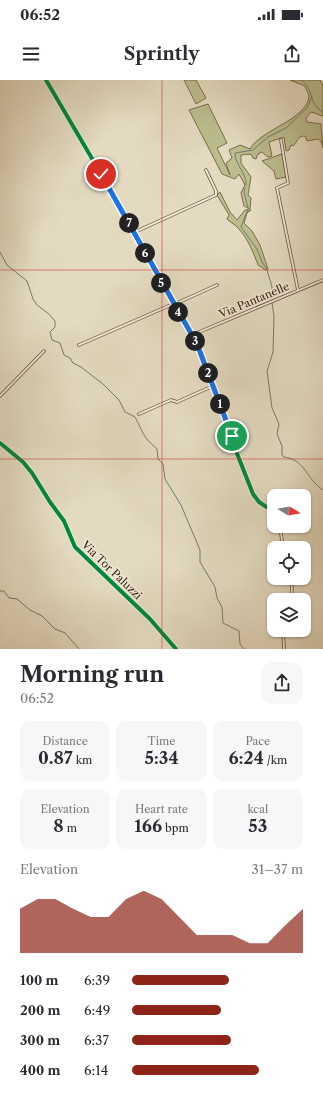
<!DOCTYPE html>
<html lang="en">
<head>
<meta charset="utf-8">
<style>
	body { margin:0; font-family:"Libre Caslon Text",serif; background:#f7f7f7; color:#2b2b33; height:100vh; display:flex; flex-direction:column; font-size:15px; white-space:nowrap }
	* { box-sizing:border-box; margin:0 }
	p { font-size:13px; color:#7c7c81 }
	.icon { flex:none; width:22px; height:22px; fill:none; stroke:currentColor; stroke-width:2; stroke-linecap:round; stroke-linejoin:round }
	.map { position:relative; height:569px; overflow:hidden }
	.details { display:flex; flex-direction:column; background:#fff; flex:1 }
	.details>* { flex:none }
	.needle { width:26px; rotate:101deg }
	.controls { position:absolute; left:267px; top:409px; display:grid; gap:8px }
	.controls a { display:grid; place-items:center; width:44px; height:44px; border-radius:8px; background:#fff; box-shadow:0 1px 3px #0004; font-size:20px }
	.pin { position:absolute; display:grid; place-items:center; width:34px; height:34px; color:#fff; margin:-17px; border:2px solid #fff; border-radius:50%; box-shadow:0 1px 4px #0007 }
	.km { position:absolute; width:20px; height:20px; margin:-10px; border-radius:50%; background:#222; color:#fff; font-size:11px; line-height:20px; text-align:center }
	.round { display:grid; place-items:center; flex:none; width:42px; height:42px; border-radius:12px; background:#f7f7f7 }
	.head { display:flex; align-items:center; justify-content:space-between; height:68px; padding:0 20px }
	h1 { font-size:22px; font-weight:700; line-height:30px }
	.stats { display:grid; grid-template-columns:repeat(3,1fr); gap:6px; height:68px; padding:4px 20px }
	.stats div { display:grid; align-content:center; border-radius:10px; background:#f7f7f7; text-align:center }
	.stats b { font-size:17px; font-weight:700 }
	.stats small { font-size:11px; font-weight:400 }
	.stats p { font-size:11px }
	.chart { height:112px; padding:8px 20px }
	.chart p { display:flex; justify-content:space-between }
	.chart svg { width:100%; height:72px; margin-top:4px; fill:#8f2418; opacity:.7 }
	ul { padding:0 20px; list-style:none; font-size:13px }
	li { display:grid; grid-template-columns:64px 48px 1fr; align-items:center; height:30px }
	li i { height:10px; border-radius:5px; background:#8f2418 }
	.status { display:flex; justify-content:space-between; align-items:center; height:28px; padding:0 20px; background:#fff; direction:ltr }
	.status svg { height:11px; fill:currentColor }
	header { display:flex; justify-content:space-between; align-items:center; height:52px; padding:0 20px; background:#fff; font-size:18px; font-weight:700 }
	.map>svg:first-child { display:block }
	.green { fill:#bbbd8d; stroke:#7c6d4c }
	.lines { fill:none; stroke-linecap:round; stroke-linejoin:round }
	.stream { stroke:#727c6c; stroke-width:1 }
	.minor-casing { stroke:#664c39; stroke-width:3.5 }
	.minor { stroke:#ede7d6; stroke-width:2 }
	.cycleway-casing { stroke:#ede7d6; stroke-width:6 }
	.cycleway { stroke:#00873e; stroke-width:4 }
	.route-casing { stroke:#fff; stroke-width:8 }
	.route { stroke:#1a73e8; stroke-width:5 }
	.grid { fill:none; stroke:#d62828; stroke-width:1; stroke-opacity:0.55 }
	.labels { text-anchor:middle; stroke-width:3.5; stroke-linejoin:round; paint-order:stroke }
	.street-label { font-size:11px; fill:#3d1d0c; stroke:#ede7d6 }
</style>
</head>
<body>
<div class="status"><b>06:52</b><svg viewBox="0 0 49 12"><path d="M0 12V9h3v3zM5 12V6h3v6zM10 12V3h3v9zM15 12V0h3v12zM26 1h20v11H26zM47 4h2v5h-2z"/></svg></div>
<header><svg class="icon" aria-label="menu" viewBox="0 0 24 24"><path d="M4 6h16M4 12h16M4 18h16"/></svg>Sprintly<svg class="icon" aria-label="share" viewBox="0 0 24 24"><path d="M12 15V3M7 8l5-5 5 5M5 13v7h14v-7"/></svg></header>
<div class="map">
<svg width="323" height="569" viewBox="0 0 323 569">
	<rect width="100%" height="100%" fill="#e3dac0"/>
	<filter id="stains"><feTurbulence type="fractalNoise" baseFrequency=".005" numOctaves="4"/><feColorMatrix values="0 0 0 0 .2 0 0 0 0 .09 0 0 0 0 .02 0 0 0 .5 -.17"/></filter>
	<radialGradient id="worn" r=".72"><stop offset=".6" stop-color="#630" stop-opacity="0"/><stop offset="1" stop-color="#630" stop-opacity=".3"/></radialGradient>
	<path class="green" d="M184,0H196L206,18L196,24Z
		M290,0H320L323,6V36L311,32L306,38L307,42L321,44L323,68L321,61L318,59L307,61L305,56C297,56 298,62 293,66L291,65L289,70L286,71L284,57L269,62L272,76L268,77L262,72L258,74L256,79L253,78L251,74L241,75V83L251,97L248,115L251,118L250,129L244,126L241,113L245,105L239,94L235,99L222,94L189,30L208,24L227,63L217,68L230,95L226,83L232,78L229,70L240,65L250,69C260,50 306,40 309,17C309,13 306,10 305,6Z
		M282,74L286,97L276,99L274,91L262,81Z
		M220,112L230,132L237,140L245,130H251L247,133L244,143L252,151L260,165L268,189L266,190L258,185C254,174 248,159 239,149C235,144 231,143 227,139L229,135L217,115Z"/>
	<g class="lines">
		<path class="stream" d="M301,0C315,9 307,23 323,32
			M246,105C247,93 235,85 235,73L253,70L268,57L286,48L307,28L312,17
			M245,108L244,112L248,128
			M248,129L241,147L257,169L262,182L267,189
			M0,172L7,185L27,201L33,219L37,225L49,234L55,241V247L50,252L52,260L60,263L64,275L70,278L73,283L81,287L103,304L119,320L125,332L135,337C144,354 142,356 157,369L158,379L163,384L165,399L181,425L200,470V482L215,507L217,518L222,527L223,543L239,551L240,564L244,569
			M267,190L272,207V218
			M272,223L274,236L273,272L267,291L272,328L279,344L277,354L282,366V375L284,377C306,380 305,398 323,410
			M0,511H4L9,518L17,519L30,530L42,536L55,549L65,553L79,569"/>
		<g class="minor-casing">
			<path id="minor" d="M46,0L135,152L158,197L197,264L229,345L236,371L253,414L259,422L274,432
				M281,60L288,103L277,108L298,210
				M135,152L216,115V111L206,90
				M175,224L217,205
				M192,255L323,200
				M79,265L173,224
				M0,316L44,271
				M139,334L171,320L177,322L213,306
				M0,363L23,382L32,393L50,422L64,441L75,467L150,539L176,569
				M280,446L283,468
				M290,498L292,508L291,520
				M283,550L284,569"/>
		</g>
		<use href="#minor" class="minor"/>
		<g class="cycleway-casing">
			<path id="cycleway" d="M46,0L135,152L158,197L197,264L229,345L236,371L253,414L259,422L274,432
				M0,363L23,382L32,393L50,422L64,441L75,467L150,539L176,569"/>
		</g>
		<use href="#cycleway" class="cycleway"/>
	</g>
	<g class="lines">
		<g class="route-casing">
			<path id="route" d="M101,94L197,264L232,356"/>
		</g>
		<use href="#route" class="route"/>
	</g>
	<path class="grid" d="M162,0V569M0,190H323M0,379H323"/>
	<g class="labels">
		<g class="street-label">
			<text transform="translate(254 220) rotate(-23)" y="4">Via Pantanelle</text>
			<text transform="translate(112 490) rotate(44)" y="4">Via Tor Paluzzi</text>
		</g>
	</g>
	<rect width="100%" height="100%" filter="url(#stains)"/>
	<rect width="100%" height="100%" fill="url(#worn)"/>
</svg>
<div class="controls">
<a><svg class="needle" viewBox="-14 -14 28 28"><path d="M0-13l5 13h-10z" fill="#e53935"/><path d="M0 13l5-13h-10z" fill="#7c7c81"/></svg></a>
<a><svg class="icon" aria-label="locate" viewBox="0 0 24 24"><circle cx="12" cy="12" r="6"/><path d="M12 2v4M12 18v4M2 12h4M18 12h4"/></svg></a>
<a><svg class="icon" aria-label="layers" viewBox="0 0 24 24"><path d="M12 4l9 5-9 5-9-5zM3 14l9 5 9-5"/></svg></a>
</div>
<div class="pin" style="left:232px;top:356px;background:#1e9e55"><svg class="icon" aria-label="arrive" viewBox="0 0 24 24"><path d="M6 21V4h12l-3 4 3 4H6"/></svg></div>
<div class="pin" style="left:101px;top:94px;background:#d93025"><svg class="icon" aria-label="check" viewBox="0 0 24 24"><path d="M5 12l5 5 9-10"/></svg></div>
<b class="km" style="left:220px;top:324px">1</b>
<b class="km" style="left:208px;top:293px">2</b>
<b class="km" style="left:195px;top:261px">3</b>
<b class="km" style="left:178px;top:232px">4</b>
<b class="km" style="left:161px;top:203px">5</b>
<b class="km" style="left:145px;top:173px">6</b>
<b class="km" style="left:129px;top:143px">7</b>
</div>
<section class="details">
<div class="head"><div><h1>Morning run</h1><p>06:52</p></div><a class="round"><svg class="icon" aria-label="share" viewBox="0 0 24 24"><path d="M12 15V3M7 8l5-5 5 5M5 13v7h14v-7"/></svg></a></div>
<div class="stats">
<div><p>Distance</p><b>0.87<small> km</small></b></div>
<div><p>Time</p><b>5:34</b></div>
<div><p>Pace</p><b>6:24<small> /km</small></b></div>
</div>
<div class="stats">
<div><p>Elevation</p><b>8<small> m</small></b></div>
<div><p>Heart rate</p><b>166<small> bpm</small></b></div>
<div><p>kcal</p><b>53</b></div>
</div>
<div class="chart"><p><span>Elevation</span>31–37 m</p>
<svg viewBox="0 0 160 44" preserveAspectRatio="none"><path d="M0 44V17L10 11L20 11L30 17L40 22L50 22L60 11L70 6L80 11L90 22L100 33L110 33L120 33L130 38L140 38L150 27L160 17V44z"/></svg>
</div>
<ul>
<li><b>100 m</b>6:39<i style="width:57%"></i></li>
<li><b>200 m</b>6:49<i style="width:52%"></i></li>
<li><b>300 m</b>6:37<i style="width:58%"></i></li>
<li><b>400 m</b>6:14<i style="width:74%"></i></li>
</ul>
</section>
</body>
</html>
